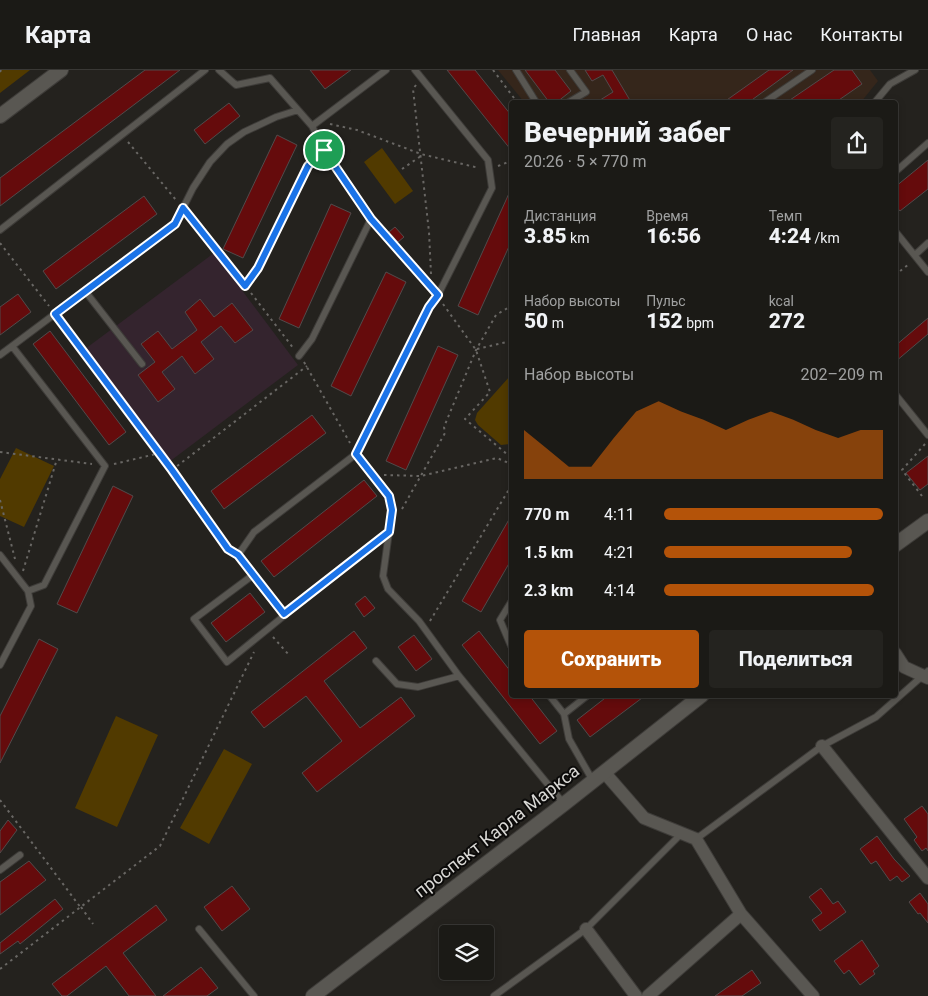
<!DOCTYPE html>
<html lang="ru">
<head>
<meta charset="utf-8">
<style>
	body { margin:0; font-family:Roboto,sans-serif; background:#24231f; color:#f1f3f6; height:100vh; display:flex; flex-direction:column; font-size:19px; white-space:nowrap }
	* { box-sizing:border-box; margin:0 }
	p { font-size:16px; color:#a0a1a1 }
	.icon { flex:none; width:28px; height:28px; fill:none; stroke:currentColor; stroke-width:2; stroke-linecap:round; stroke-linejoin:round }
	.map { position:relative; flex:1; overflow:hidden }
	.drawer { position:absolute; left:509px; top:30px; width:389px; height:598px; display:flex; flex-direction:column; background:#1b1a16; border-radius:5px; box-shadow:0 2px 8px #0003,0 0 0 1px #393835 }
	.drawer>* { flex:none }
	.tools { position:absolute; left:439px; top:855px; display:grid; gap:10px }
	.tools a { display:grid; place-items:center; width:55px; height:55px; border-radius:5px; background:#1b1a16; box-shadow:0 2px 8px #0003,0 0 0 1px #393835; font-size:25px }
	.pin { position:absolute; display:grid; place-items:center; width:42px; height:42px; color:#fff; margin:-21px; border:2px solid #fff; border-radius:50%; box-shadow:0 1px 5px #0007 }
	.round { display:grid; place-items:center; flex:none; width:52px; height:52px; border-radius:5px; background:#24231f }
	.head { display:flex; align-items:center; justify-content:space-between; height:85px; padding:0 15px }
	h1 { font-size:28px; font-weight:800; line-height:38px }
	.metrics { display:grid; grid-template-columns:repeat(3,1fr); gap:8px; height:85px; padding:5px 15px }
	.metrics div { display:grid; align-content:center }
	.metrics b { font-size:21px; font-weight:800 }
	.metrics small { font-size:14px; font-weight:400 }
	.metrics p { font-size:14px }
	.chart { height:140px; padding:10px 15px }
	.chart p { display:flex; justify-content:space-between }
	.chart svg { width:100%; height:90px; margin-top:5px; fill:#b45309; opacity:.7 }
	.button { display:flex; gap:10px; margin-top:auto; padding:10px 15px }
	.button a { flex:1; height:58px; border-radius:5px; background:#b45309; color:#fff; font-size:20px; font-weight:800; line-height:58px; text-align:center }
	.button a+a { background:#24231f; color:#f1f3f6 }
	ul { padding:0 15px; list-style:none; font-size:16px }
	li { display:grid; grid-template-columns:80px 60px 1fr; align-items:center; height:38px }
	li i { height:12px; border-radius:6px; background:#b45309 }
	header { display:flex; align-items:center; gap:30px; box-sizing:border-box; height:70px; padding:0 25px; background:#1b1a16; border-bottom:1px solid #393835 }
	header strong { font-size:24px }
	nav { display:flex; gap:28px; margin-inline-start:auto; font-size:18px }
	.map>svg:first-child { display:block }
	.commercial { fill:#35261b }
	.medical { fill:#34242e }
	.green { fill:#513a00 }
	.building { fill:#650b0c; stroke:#514b4b }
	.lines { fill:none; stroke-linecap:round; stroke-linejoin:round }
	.service-casing { stroke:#3e3c39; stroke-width:8 }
	.minor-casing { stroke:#3e3c39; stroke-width:14 }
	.tertiary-casing { stroke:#3e3c39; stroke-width:16 }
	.secondary-casing { stroke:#3e3c39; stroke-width:16 }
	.path { stroke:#696764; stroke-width:2; stroke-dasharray:2.5 4; stroke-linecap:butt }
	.service { stroke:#595752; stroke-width:6 }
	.minor { stroke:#595752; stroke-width:12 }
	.tertiary { stroke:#595752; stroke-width:14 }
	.secondary { stroke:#595752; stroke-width:14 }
	.route-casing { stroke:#fff; stroke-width:10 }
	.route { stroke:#1a73e8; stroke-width:6 }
	.labels { text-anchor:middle; stroke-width:4; stroke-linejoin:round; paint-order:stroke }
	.street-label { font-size:18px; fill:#d9d8d5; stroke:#0c0b0a }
</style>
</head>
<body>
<header>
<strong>Карта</strong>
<nav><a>Главная</a><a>Карта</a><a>О нас</a><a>Контакты</a></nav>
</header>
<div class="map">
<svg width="928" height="926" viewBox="0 0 928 926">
	<rect width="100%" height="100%" fill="#24221e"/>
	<path class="commercial" d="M498,0H870L878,11L861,32H524Z"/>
	<path class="medical" d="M214,183L298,295L169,392L85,279Z"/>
	<path class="green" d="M0,0H30L0,23Z
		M382,78L413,121L395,134L364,92Z
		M511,305V374L501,375L478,355L475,350L477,343Z
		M16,378L54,396L24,457L0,446V409Z
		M116,646L158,665L117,757L75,738Z
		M224,679L252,694L209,774L180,758Z"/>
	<path class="building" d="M145,0H180L0,136V108Z
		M310,0H351L325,19Z
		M447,0H475L511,45V80Z
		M525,0H555L571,21L557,32H549Z
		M585,0H612L631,32H597L613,22L603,5L592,11Z
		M769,0H793L749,32H724Z
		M834,0H852L862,14L836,32H787Z
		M229,33L240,46L205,74L194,60Z
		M277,65L297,75L243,188L223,179Z
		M928,90V119L900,141L895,135V117Z
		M511,119V172L478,245L458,236Z
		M144,126L157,144L56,219L43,201Z
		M331,134L351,143L299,258L279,249Z
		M395,157L404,167L398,172L389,162Z
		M386,202L406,212L351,326L331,316Z
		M18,224L31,242L0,265V237Z
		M200,229L214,247L232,233L253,260L235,273L221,256L201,272L214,289L195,304L182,286L162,302L175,319L158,332L138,305L155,292L141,274L158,261L172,279L197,260L185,242Z
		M928,248V264L895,292V276Z
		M50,261L126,362L109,375L33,274Z
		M438,276L458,285L406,400L386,391Z
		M312,345L326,363L224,439L211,421Z
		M928,386V414L920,420L906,403Z
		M364,410L377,426L274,507L261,491Z
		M113,416L133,426L77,543L57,534Z
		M511,446V490L481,542L462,531Z
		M250,523L265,542L226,572L211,553Z
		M365,526L375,538L364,547L355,534Z
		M354,561L367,578L324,611L360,658L401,627L415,646L317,722L302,703L342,671L306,626L264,658L251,642Z
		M479,561L511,602V625H529L557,661L540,674L462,575Z
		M414,565L432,589L416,601L398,577Z
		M39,569L58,579L0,693V646Z
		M609,625H646L590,667L577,650Z
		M922,736L928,744V781L926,778L922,781L914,770L917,767L904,749Z
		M8,750L17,760L0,783V761Z
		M877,766L894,789L910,806L902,812L897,806L890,811L876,791L871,794L860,779Z
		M29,791L46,810L0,845V812Z
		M232,816L250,839L222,861L204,837Z
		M821,818L833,834L838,831L846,842L820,861L812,850L822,843L809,827Z
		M920,823L928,834V853L920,843L918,844L909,832Z
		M55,829L63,839L20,874L18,871L0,884V873Z
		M156,835L167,850L123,883L156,926H129L106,896L67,926H62L52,914Z
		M862,870L879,896L873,901L875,904L860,915L849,900L844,904L834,891Z
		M201,897L218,918L207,926H163Z
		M752,900L761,913L742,926H715Z"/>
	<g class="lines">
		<g class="service-casing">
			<path id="service" d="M219,0L236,15L270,8L312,56L324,80L371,149L438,225L429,237L356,384L254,462L238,485L284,544L285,545L227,592L194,549L253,505
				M415,0L488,90L492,118L438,225
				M516,0L536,32
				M569,32L586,22L570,0
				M765,32L812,0
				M875,32L890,14L915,0
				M312,56L386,0
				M895,102L928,73
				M0,160L205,0
				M895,161L928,202
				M915,185L928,173
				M245,216L258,198L308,96L324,80
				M85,221L142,294
				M12,276L105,396L44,515L28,521
				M0,285L175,154L193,118L210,92L227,74L244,62L276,47L298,40
				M299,286L312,269L371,149
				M895,324L928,365
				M356,384L389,426L392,440L383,506L388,519L419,551L459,606L564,734
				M0,485L28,521L31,536L0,595
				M511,532L500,550L511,576
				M376,591L397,614L418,617L459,606
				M549,625L564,644L569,669L593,711
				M564,644L588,625
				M696,769L822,676L876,647L928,601
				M0,800L20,785
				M199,859L254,926
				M494,926L586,859L682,763"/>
		</g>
		<g class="minor-casing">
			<path id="minor" d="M895,583L904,597L928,608
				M822,676L928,808
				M604,702L644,748L696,769L741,844L813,926
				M586,859L636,926
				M648,926L741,844"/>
		</g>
		<g class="tertiary-casing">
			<path id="tertiary" d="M895,475L928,451
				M313,926L564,734L702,625"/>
		</g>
		<g class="secondary-casing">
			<path id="secondary" d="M0,46L61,0"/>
		</g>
		<path class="path" d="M493,0L517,32
			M0,2L1,0
			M416,15L413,19L429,162L431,204
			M330,54L357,60L421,84L479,98
			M128,72L176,130
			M498,96L511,91
			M402,99L421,86
			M188,145L239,208
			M0,173L49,236
			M895,205L909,194
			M251,223L294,279
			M443,234L476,280L490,322L465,349L508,385
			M61,252L231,481
			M477,279L511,271
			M304,292L350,373
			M0,382L92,394
			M114,394L160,383
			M172,400L307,296
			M384,405L421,406L497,388L511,394
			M922,426L902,400L925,374
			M0,430L15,489
			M402,439L445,363L444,357L476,280L496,245L511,236
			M23,501L57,389
			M291,538L379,470
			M430,551L511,416
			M273,567L289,585
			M0,730L81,838
			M81,837L93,854
			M0,899L160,776L254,582"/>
		<use href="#service" class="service"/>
		<use href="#minor" class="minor"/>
		<use href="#tertiary" class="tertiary"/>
		<use href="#secondary" class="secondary"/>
	</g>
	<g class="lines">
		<g class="route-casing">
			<path id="route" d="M324,80L371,149L438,225L429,237L356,384L389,426L392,440L389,462L284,544L238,485L228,479L172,400L55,244L175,154L183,138L245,216L258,198L308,96Z"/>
		</g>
		<use href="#route" class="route"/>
	</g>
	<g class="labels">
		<g class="street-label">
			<text transform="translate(497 761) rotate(-38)" y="6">проспект Карла Маркса</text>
		</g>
	</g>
</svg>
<div class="tools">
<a><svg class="icon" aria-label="layers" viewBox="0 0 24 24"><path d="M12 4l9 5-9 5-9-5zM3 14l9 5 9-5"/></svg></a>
</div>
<div class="pin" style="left:324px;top:80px;background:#1e9e55"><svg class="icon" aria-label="arrive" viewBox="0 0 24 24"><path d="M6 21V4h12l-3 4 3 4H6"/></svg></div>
<section class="drawer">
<div class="head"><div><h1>Вечерний забег</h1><p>20:26 · 5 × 770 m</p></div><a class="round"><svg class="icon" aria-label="share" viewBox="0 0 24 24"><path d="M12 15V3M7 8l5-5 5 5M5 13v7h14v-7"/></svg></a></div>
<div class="metrics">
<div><p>Дистанция</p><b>3.85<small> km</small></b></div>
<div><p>Время</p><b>16:56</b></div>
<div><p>Темп</p><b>4:24<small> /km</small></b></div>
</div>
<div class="metrics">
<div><p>Набор высоты</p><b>50<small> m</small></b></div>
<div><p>Пульс</p><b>152<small> bpm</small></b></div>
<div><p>kcal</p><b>272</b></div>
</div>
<div class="chart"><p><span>Набор высоты</span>202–209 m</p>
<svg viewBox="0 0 160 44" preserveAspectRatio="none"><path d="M0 44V20L10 29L20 38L30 38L40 24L50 11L60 6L70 11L80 15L90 20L100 15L110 11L120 15L130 20L140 24L150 20L160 20V44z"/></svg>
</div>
<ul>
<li><b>770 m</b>4:11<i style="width:100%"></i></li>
<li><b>1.5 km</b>4:21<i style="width:86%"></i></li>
<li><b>2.3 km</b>4:14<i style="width:96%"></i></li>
</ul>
<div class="button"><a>Сохранить</a><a>Поделиться</a></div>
</section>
</div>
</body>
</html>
